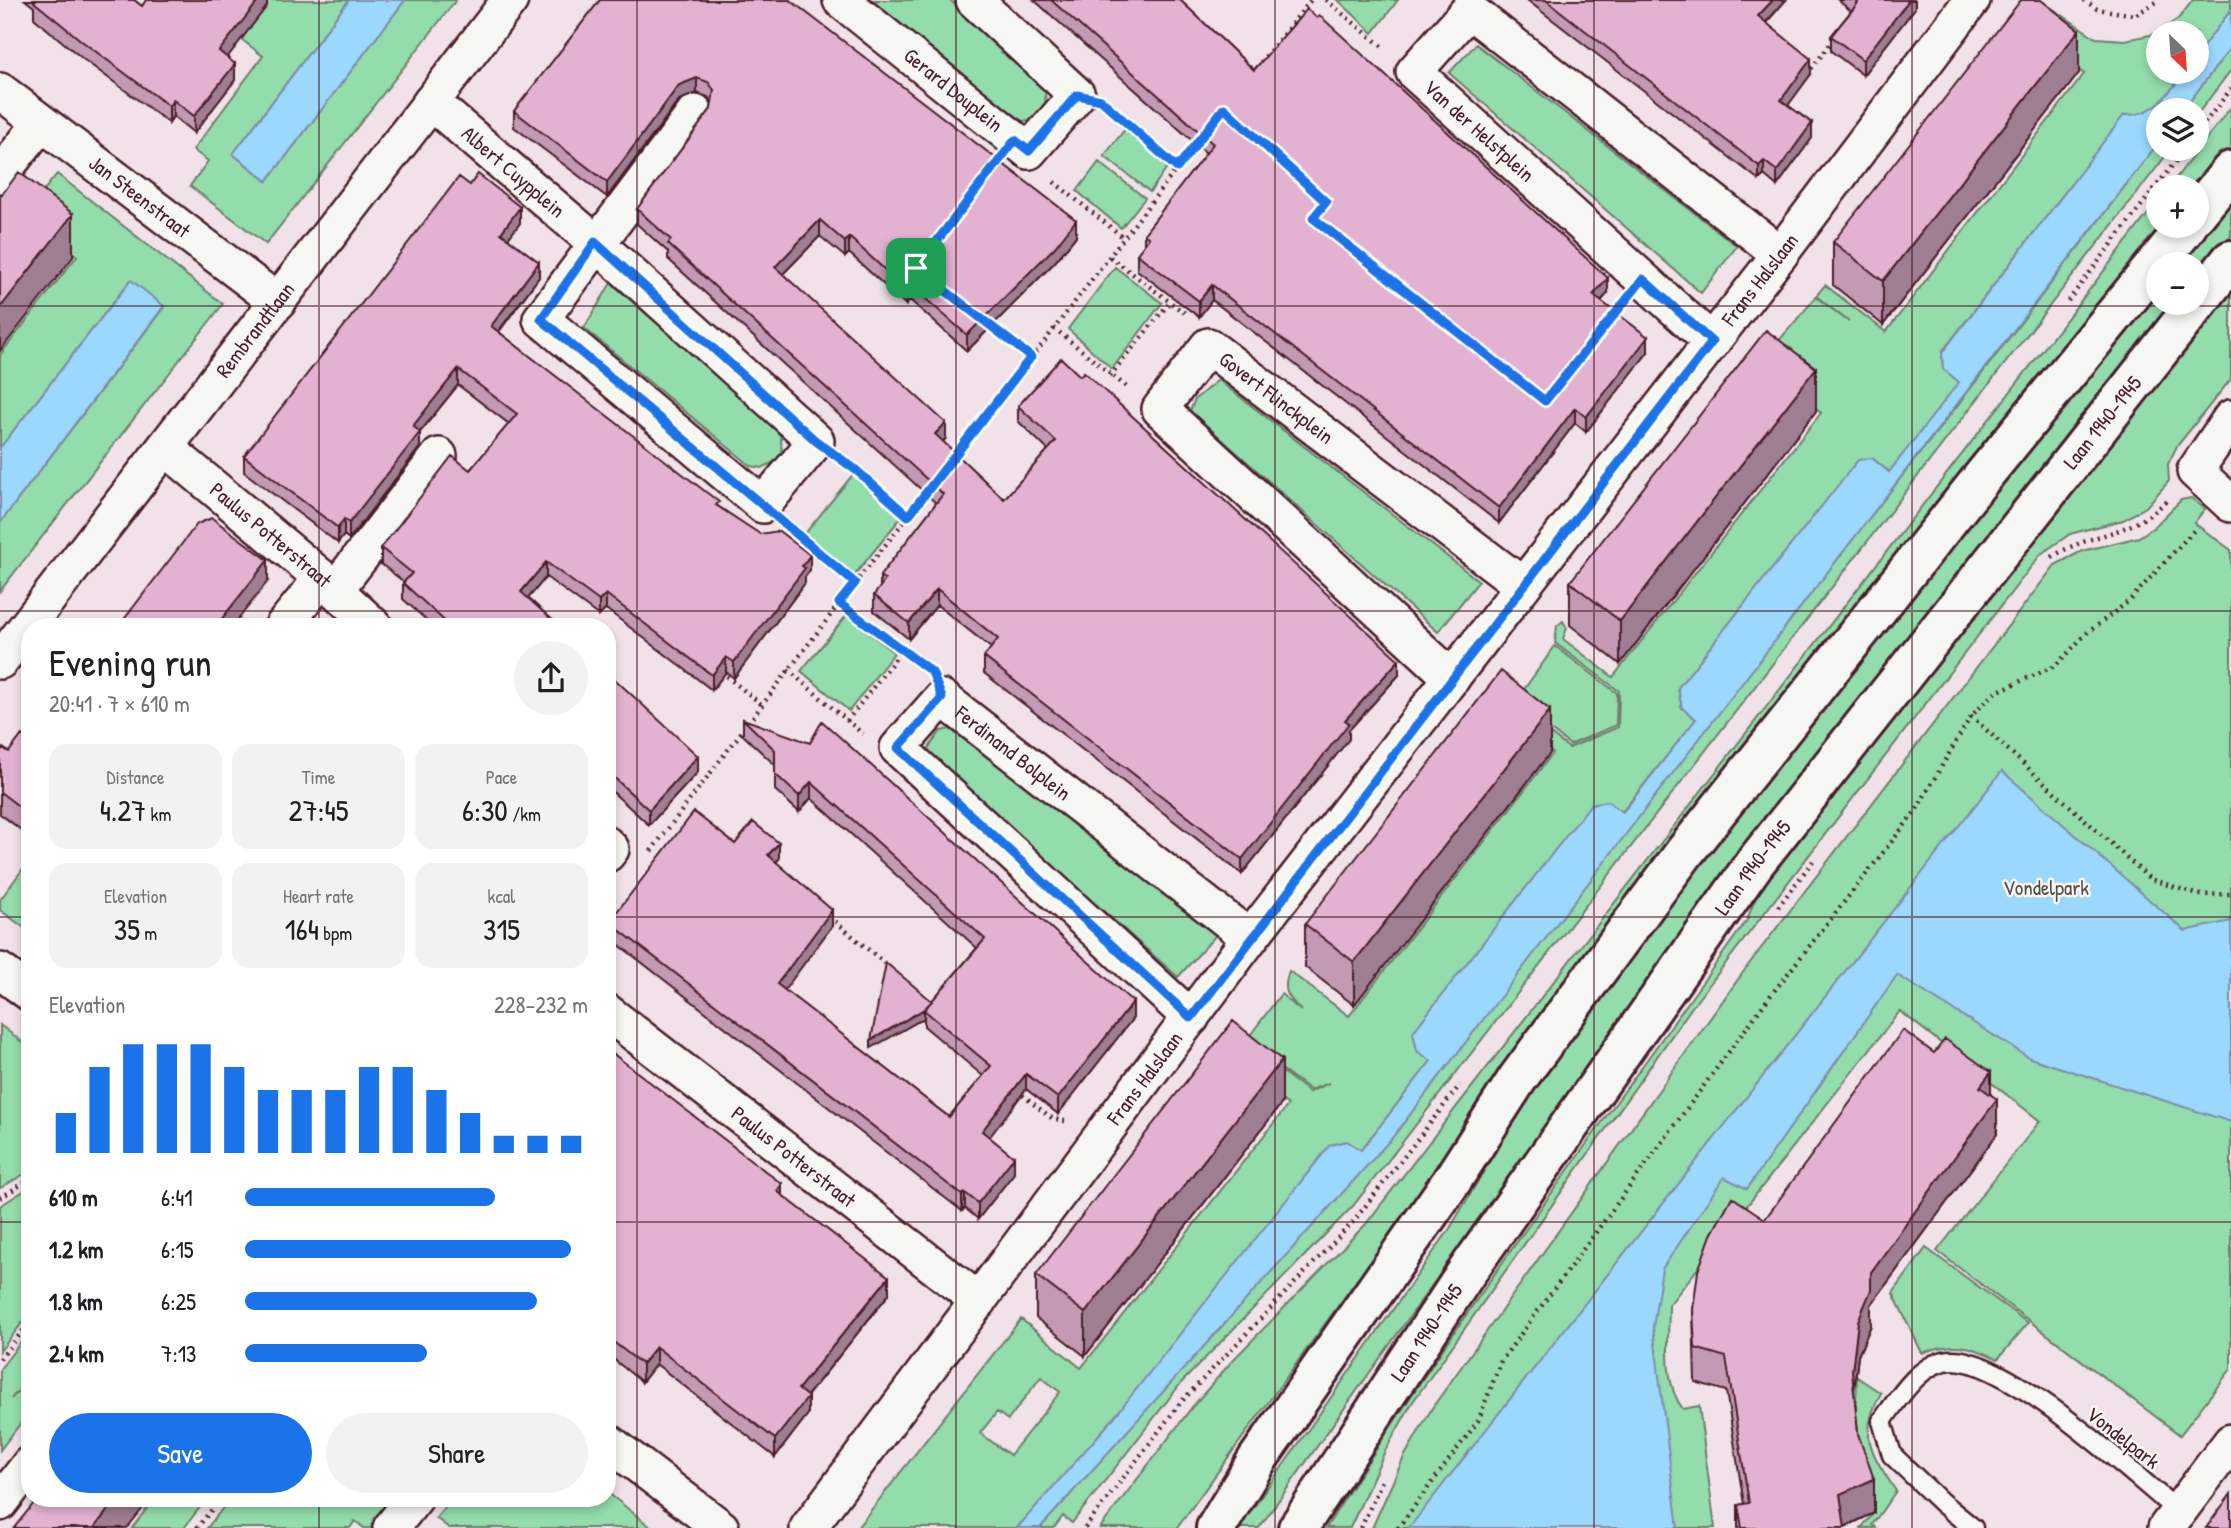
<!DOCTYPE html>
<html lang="en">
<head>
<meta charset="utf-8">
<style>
	body { margin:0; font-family:"Patrick Hand",sans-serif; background:#f2f2f2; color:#202124; height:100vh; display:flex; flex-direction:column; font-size:26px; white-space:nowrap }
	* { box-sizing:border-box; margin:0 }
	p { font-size:23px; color:#757577 }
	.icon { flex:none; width:38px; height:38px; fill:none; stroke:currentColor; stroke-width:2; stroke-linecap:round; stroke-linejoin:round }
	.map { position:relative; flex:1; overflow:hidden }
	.side { position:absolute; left:21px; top:618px; width:595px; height:889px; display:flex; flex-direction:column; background:#fff; border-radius:28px; box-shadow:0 4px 10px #0003 }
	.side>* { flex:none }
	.needle { width:46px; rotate:155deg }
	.buttons { position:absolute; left:2146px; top:21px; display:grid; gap:14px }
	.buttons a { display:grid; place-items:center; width:63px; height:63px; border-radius:50%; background:#fff; box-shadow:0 4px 10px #0003; font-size:35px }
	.pin { position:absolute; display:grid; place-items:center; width:60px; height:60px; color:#fff; margin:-30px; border-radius:14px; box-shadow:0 4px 10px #0006 }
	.round { display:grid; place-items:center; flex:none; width:74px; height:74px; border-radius:37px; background:#f2f2f2 }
	.headline { display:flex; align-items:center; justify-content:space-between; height:119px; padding:0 28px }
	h1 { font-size:38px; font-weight:600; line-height:52px }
	.stats { display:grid; grid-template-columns:repeat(3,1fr); gap:10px; height:119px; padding:7px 28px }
	.stats div { display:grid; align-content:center; border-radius:18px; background:#f2f2f2; text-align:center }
	.stats b { font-size:30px; font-weight:600 }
	.stats small { font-size:19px; font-weight:400 }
	.stats p { font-size:19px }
	.chart { height:196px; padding:14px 28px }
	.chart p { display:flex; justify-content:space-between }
	.chart svg { width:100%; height:126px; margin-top:7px; stroke:#1a73e8; stroke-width:6 }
	.button { display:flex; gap:14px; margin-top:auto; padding:14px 28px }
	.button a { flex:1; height:80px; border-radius:42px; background:#1a73e8; color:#fff; font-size:28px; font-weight:600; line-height:80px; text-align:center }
	.button a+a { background:#f2f2f2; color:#202124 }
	ul { padding:0 28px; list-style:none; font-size:23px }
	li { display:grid; grid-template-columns:112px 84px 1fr; align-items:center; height:52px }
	li i { height:18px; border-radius:9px; background:#1a73e8 }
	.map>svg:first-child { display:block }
	.green { fill:#93dcab; stroke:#6e7e6b; stroke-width:2; fill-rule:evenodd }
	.water { fill:#9cd7fc; stroke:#7b8da8; stroke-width:2 }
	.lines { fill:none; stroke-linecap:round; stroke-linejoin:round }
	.service-casing { stroke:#4a1f2b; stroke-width:23 }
	.minor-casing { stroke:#4a1f2b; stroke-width:40 }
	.secondary-casing { stroke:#4a1f2b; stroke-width:44 }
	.path { stroke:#4a1f2b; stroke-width:4.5; stroke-dasharray:2 5; stroke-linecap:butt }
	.service { stroke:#f6f6f2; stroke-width:18 }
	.minor { stroke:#f6f6f2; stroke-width:35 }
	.secondary { stroke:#f6f6f2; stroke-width:38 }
	.wall { fill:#c399b4; stroke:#4a1f2b; stroke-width:2 }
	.shaded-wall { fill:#9f7d92; stroke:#4a1f2b; stroke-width:2 }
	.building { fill:#e3b2d1; stroke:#4a1f2b; stroke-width:2 }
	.route-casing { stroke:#fff; stroke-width:14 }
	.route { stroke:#1a73e8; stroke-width:9 }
	.grid { fill:none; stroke:#4a1f2b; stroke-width:2; stroke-opacity:0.55 }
	.labels { text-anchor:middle; stroke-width:5; stroke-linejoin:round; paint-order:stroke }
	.street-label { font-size:21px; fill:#4a1f2b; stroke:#f6f6f2 }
	.park-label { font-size:21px; fill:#5c4e4b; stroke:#f6f6f2 }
</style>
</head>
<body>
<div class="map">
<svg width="2231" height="1528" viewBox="0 0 2231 1528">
	<rect width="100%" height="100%" fill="#f0e2e8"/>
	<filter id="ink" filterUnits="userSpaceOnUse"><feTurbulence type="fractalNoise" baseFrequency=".0143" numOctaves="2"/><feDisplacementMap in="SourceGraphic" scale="14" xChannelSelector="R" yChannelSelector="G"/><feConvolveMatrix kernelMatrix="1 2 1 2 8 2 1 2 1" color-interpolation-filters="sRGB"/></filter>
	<g filter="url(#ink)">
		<path class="green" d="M234,0H349L233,154L267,181L405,0H456L266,244L190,186L208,161L193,150L263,56L197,5Z
			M861,0H950L1044,86C1047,100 1046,108 1036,119L1022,121Z
			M1338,0H1398L1373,33Z
			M2040,0L2096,38L2125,40L2155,34L2178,19L2193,0H2231V10L2196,56V33H2158V72H2185C2168,94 2154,117 2124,116L1942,352L1943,369L1960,382L1889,472L1872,458L1858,461L1678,688L1682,708L1697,718L1622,812L1607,801L1431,1061L1360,1151L1017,1528H857L1021,1319L1081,1368L1288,1105L1223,1053L1244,1043L1309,1092L1329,1083L1310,1090L1245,1042L1281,994L1301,1011C1287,996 1282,991 1289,971L1349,1016L1553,753L1505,714L1512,705L1569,748L1618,727L1619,691L1555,643L1557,626L1563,621L1567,628L1563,639L1613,677L1821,413L1759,364L1816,297L1849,322L1816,296L1825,285L1886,332L2084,74L2027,31ZM1041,1377L1060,1392L1010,1455L980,1433L997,1412L1008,1420Z
			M1476,44L1737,246L1701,293L1449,73Z
			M2231,47V70L2196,116V110H2183Z
			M2231,107V150L2196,193V187H2169Z
			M1126,128L1168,166L1150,192L1104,156Z
			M2158,143V149H2171L1353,1206L1182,1382L1072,1523L1063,1516L1054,1528H1040L1346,1188L1974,384Z
			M1099,162L1145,198L1121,228L1077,191Z
			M57,174L223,304L0,591V523L164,307L130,281L0,448V355L77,256L25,214Z
			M2231,193V236L2196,283V264H2174Z
			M2158,201V226H2170L1573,982L1177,1528H1100L1193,1406L1232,1361L1365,1225Z
			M1115,267L1162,303L1112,369L1068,329Z
			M2231,280V379L2177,446L2168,464L2169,481L2146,507L2123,520L2070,534L2041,554L1692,1007L1412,1403L1385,1451L1350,1528H1326C1456,1319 1604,1121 1747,920L1766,870L2032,545Z
			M611,283L769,421L781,437L782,458L762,468L751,466L584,328Z
			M2158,284V303H2181L1671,950L1259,1528H1239L1449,1230L1559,1044L1609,977Z
			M1218,380L1479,581L1438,632L1190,411L1195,399Z
			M855,472L903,515L853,577L803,536Z
			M2191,498L2205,509L2194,523L2231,550V1369L2180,1435L1937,1251L2040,1121L1900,1011L1669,1305C1669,1337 1662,1382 1683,1409L1699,1406L1715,1528H1372L1404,1457L1432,1408L1749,964L2055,565L2082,551L2139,537L2154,527L2181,500Z
			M847,615L894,653L849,711L801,671Z
			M1555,646L1617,693L1616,725L1570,745L1515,702Z
			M950,729L1219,932L1178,977L925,753L941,731Z
			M30,859V932L0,910V900Z
			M0,1025L30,1048V1171L0,1188Z
			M30,1187V1313L0,1351V1206Z
			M1926,1248L2028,1323L1998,1359C1969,1345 1954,1341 1922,1353L1893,1293Z
			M30,1330V1377L11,1399L30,1379V1411L0,1450V1369Z
			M1857,1377L1881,1393C1857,1436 1872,1454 1896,1491L1872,1525L1876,1528H1861L1874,1513L1855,1432Z
			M607,1492L652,1528H449L436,1518L453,1498H607Z
			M155,1498H207L184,1528H132Z
			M231,1498H381L390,1505L371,1528H364L355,1521L350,1528H207Z"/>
		<path class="water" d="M349,0H405L267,181L233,154Z
			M2231,10V47L2183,110H2158V143L1392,1138L1040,1528H1017L1111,1421L1330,1145L1347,1141L1361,1150L1431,1061L1417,1051L1413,1032L1591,804L1607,801L1623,812L1696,719L1682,708L1678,688L1858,460L1872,458L1889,472L1959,382L1943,369L1942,353L2124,115C2154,117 2168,94 2185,72H2196V56Z
			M131,280L164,306L0,523V448Z
			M2002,771L2185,931L2231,921V1122L2030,1058L1897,975L1747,1189L1724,1177L1662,1269L1653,1327L1678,1528H1409Z"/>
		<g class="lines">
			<g class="service-casing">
				<path id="service" d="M1973,1528L1942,1503L1892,1455L1882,1421C1898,1399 1921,1360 1953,1360C2010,1360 2133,1474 2179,1512"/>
			</g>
			<g class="minor-casing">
				<g id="minor">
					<path id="s1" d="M841,0L1029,151L1077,95L974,0"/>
					<path id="s2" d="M0,91L278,302"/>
					<path id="s3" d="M431,102L595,242L816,441L763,505L541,319L695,113"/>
					<path d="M0,175L41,123"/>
					<path d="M1712,342L1414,72L1469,10L1780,254"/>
					<path d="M2231,418L2195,471L2231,504"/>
					<path id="s4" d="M166,448L322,578L374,626"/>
					<path d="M335,590L439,456"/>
					<path d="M283,626L322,578"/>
					<path id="s5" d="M0,661L510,0"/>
					<path id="s6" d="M1452,678L1160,409L1208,346L1522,585"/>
					<path d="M607,845L611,849L607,854"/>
					<path d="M0,971L30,993"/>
					<path id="s7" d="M607,1012L979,1301"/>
					<path id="s8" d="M1191,1018L898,748L942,698L1250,938"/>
					<path d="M607,1441L721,1528"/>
					<path d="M0,1503L30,1464"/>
					<path d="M391,1528L415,1498"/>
					<path id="s9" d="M808,1528L1250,938L1780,254L1972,0"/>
					<path d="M2166,1528L2231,1442"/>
				</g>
			</g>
			<g class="secondary-casing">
				<g id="secondary">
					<path d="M2196,214L2231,171"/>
					<path d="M1216,1528L1257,1460L1451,1182L1518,1078L1684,853L1984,475L2187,226"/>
					<path id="s10" d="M1298,1528L1468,1270L1754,864L2231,260"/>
				</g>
			</g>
			<path class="path" d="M1326,0L1384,48
				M2084,0L2097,9L2135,15L2160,0
				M1806,65L1811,69L1834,39
				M1252,73L1311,0
				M1112,110L1177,168
				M2196,134L2231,89
				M1054,182L1124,238
				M1110,257L1186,314
				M2068,301L2185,149
				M987,323L1031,357
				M1054,328L1129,389
				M1110,376L1170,302
				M955,458L1199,140
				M849,464L908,516
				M793,530L855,583
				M2052,557C2092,531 2132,537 2167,500
				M839,603L923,665
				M788,670L863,734
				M721,672L761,704
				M1971,716L2150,879L2199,895L2231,894
				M847,721L902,650
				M651,851L855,583L930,489
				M1778,907L1813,861
				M830,917L890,968
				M1017,1091L1053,1119L1065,1121
				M0,1198L30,1179
				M0,1359L30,1322
				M197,1528L221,1498
				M1085,1528L1181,1402L1353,1222L1460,1085
				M1361,1528L1382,1481
				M1398,1528L1478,1421L1501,1361L1767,1000L1915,812L1971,716L1996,692L2055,666L2087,633L2129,601L2197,527"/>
			<use href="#service" class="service"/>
			<use href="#minor" class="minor"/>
			<use href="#secondary" class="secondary"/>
		</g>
		<path class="wall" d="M25,0H134L142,6L267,0V6L227,57L235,80L194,133L173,116L169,123L83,59L34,18V7Z
			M600,0L1076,236L1055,262L967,351L910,300L906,305L849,253L845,257L820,236L783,274L946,438L943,442L1004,499L1048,450L1018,421V406L1399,675L1349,730V739L1242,874L984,673V657L991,648L937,605L909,639L874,611V595L880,588V576L936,503L668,259V252L637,224V209L711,109L712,104L708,97L697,93L679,100L607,197L514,127V111Z
			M1034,0H1180L1254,70L1608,293L1601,301L1648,352L1586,432L1575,423L1499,523L1212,300L1199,317L1137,270V254L1144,246V234L1206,153Z
			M1527,0H1786L1766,23L1811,74L1788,105L1812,138L1777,186L1764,175L1759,180Z
			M1838,0H1915V8L1863,75L1831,51V36L1851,11Z
			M2079,73L1883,325L1833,285V242Z
			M520,223L508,238L539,277L499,332L719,507L810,570L805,577V583L734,678L726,672L712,690L606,609L599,616L546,577L528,598L559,626H433L403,599V583L404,582L381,564V548L470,470L509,424L458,385L420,432V447L349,539L344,535L338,543L244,472V456Z
			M1816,411L1620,664L1570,625V582Z
			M607,672L698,772L649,825L607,787Z
			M743,719L1133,1018L1058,1114L1026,1089L989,1137L1014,1173L978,1219L965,1208L962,1211L609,937V922L735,844L779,859L776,862L832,926L784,990L949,1117L983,1076L924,1026V1018L871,1048L932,1001L977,948L811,798L799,812L775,790V765L743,735Z
			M30,741V835L29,836L0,814V751L9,752Z
			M1550,753L1354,1005L1305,967V924Z
			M607,1049L782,1195L889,1294L807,1396L808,1414L775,1457L656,1364L642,1382L607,1354Z
			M1991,1095L1997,1134L1871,1305V1325L1858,1356L1854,1391L1858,1434L1874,1513L1845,1527V1528H1738V1505L1744,1504L1726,1391L1695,1382L1693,1309L1765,1219Z
			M1282,1103L1085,1356L1036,1318V1275Z"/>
		<path class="shaded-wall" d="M259,0H267V6L219,68V51Z
			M1773,0H1786L1758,31V16Z
			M1909,0H1915V8L1863,75V60Z
			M2079,30V73L1883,325V281Z
			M1811,59V74L1781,115V100Z
			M235,64V80L194,133V116Z
			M697,78V93L679,100L607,197V182L679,85Z
			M173,100V116L169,123V106Z
			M1812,123V138L1777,186V171Z
			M1764,161V175L1759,180V166Z
			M520,207V223L501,248V233Z
			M73,214V257L0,351V308Z
			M820,220V236L775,282V267Z
			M1076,220V236L1055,262L967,351V335Z
			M849,237V253L845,257V242Z
			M539,262V277L491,341V326Z
			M1608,278V293L1593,310V295Z
			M910,285V300L906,305V289Z
			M1212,285V300L1199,317V301Z
			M1648,337V352L1586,432V417Z
			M1816,368V411L1620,664V621Z
			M458,369V385L420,432V447L349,539V523L413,426Z
			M1575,408V423L1499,523V508Z
			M946,423V438L935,450V434Z
			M344,519V535L338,543V528Z
			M810,555V570L805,577V583L734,678V662Z
			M268,560V581L233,626H216Z
			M546,562V577L521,607V592Z
			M937,589V605L909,639V623Z
			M606,594V609L599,616V601Z
			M726,657V672L712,690V675Z
			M1399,660V675L1349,730V739L1242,874V859L1345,720Z
			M1550,710V753L1354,1005V962Z
			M698,756V772L649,825V810Z
			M811,782V798L799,812V796Z
			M779,843V859L768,871V855Z
			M832,910V926L777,1000V984Z
			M1133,1002V1018L1058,1114V1098Z
			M935,1003L924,1010V1018L871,1048V1040Z
			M1282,1060V1103L1085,1356V1313Z
			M1991,1072V1107L1980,1087Z
			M1026,1074V1089L982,1147V1131Z
			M1997,1099V1134L1871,1305V1325L1858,1356L1852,1405V1371L1858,1321L1871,1272Z
			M1014,1157V1173L978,1219V1203Z
			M782,1184V1202L777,1191Z
			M965,1193V1208L962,1211V1195Z
			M889,1277V1294L798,1407V1389Z
			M656,1347V1364L642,1382V1364Z
			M808,1397V1414L775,1457V1439Z
			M1874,1479V1513L1842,1528L1840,1494Z
			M117,1498H151L127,1528H94Z"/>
		<path class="building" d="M35,0H134L142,6L146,0H259L219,51L235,64L194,116L173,100L169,106L83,42L34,2Z
			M600,0H790L1076,220L1055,247L967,335L910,285L906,289L849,237L845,242L820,220L775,267L946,423L935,434L1004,499L1056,441L1018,406L1061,358L1080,376L1084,372L1399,660L1345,720L1349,723L1242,859L984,657L998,639L937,589L909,623L874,595L885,580L880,576L943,494L668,244L671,240L637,209L711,109L714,90L708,82L697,78L679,85L607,182L514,111Z
			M1051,0H1180L1254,70L1307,9L1317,18L1319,15L1608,278L1593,295L1648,337L1586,417L1575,408L1499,508L1212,285L1199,301L1137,254L1149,238L1144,234L1213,144Z
			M1546,0H1773L1758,16L1811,59L1781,100L1812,123L1777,171L1764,161L1759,166Z
			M1855,0H1909L1863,60L1831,36L1858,3Z
			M2021,0H2041L2079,30L1883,281L1833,242Z
			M19,172L73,214L0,308V197Z
			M478,174L520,207L501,233L539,262L491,326L719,502L716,505L760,534L779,531L810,555L802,566L805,568L734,662L726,657L712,675L606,594L599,601L546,562L521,592L559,626H450L403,583L412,573L381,548L452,456L470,470L517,414L458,369L413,426L420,432L349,523L344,519L338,528L244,456L459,177L470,185Z
			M1766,330L1816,368L1620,621L1570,582Z
			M212,518L268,560L216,626H119L197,524Z
			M1501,671L1550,710L1354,962L1305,924Z
			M607,672L698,756L649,810L607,771Z
			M743,719L810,743L822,721L1133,1002L1058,1098L1026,1074L982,1131L1014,1157L978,1203L965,1193L962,1195L609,922L694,812L735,844L753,822L779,843L768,855L832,910L777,984L949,1117L991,1066L924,1010L985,939L811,782L799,796L775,774V750Z
			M22,735L30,741L29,814L0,792V751L3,748L9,752Z
			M886,963L932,1001L924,1009L871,1040Z
			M1233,1021L1282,1060L1085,1313L1036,1275Z
			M1903,1030L1934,1053L1945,1039L1991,1072L1980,1087L1997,1099L1871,1272V1290L1858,1321L1852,1371L1858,1434L1874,1479L1840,1494L1845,1528H1742L1738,1505L1749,1503L1726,1357L1695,1348L1693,1309L1698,1271L1711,1235L1732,1197L1765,1219Z
			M607,1049L782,1184L777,1191L889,1277L798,1389L808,1397L775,1439L656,1347L642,1364L607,1337Z
			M2231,1494V1528H2206Z
			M38,1498H117L94,1528H14Z"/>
	</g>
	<g class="lines" filter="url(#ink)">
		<g class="route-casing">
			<path id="route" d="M1077,95L1101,100L1177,168L1224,108L1326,202L1313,218L1545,401L1643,279L1712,342L1191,1018L898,748L942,698L932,672L839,603L855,583L541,319L595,242L816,441L856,470L908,516L1031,357L916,268L1015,140L1029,151Z"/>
		</g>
		<use href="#route" class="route"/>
	</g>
	<path class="grid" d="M319,0V626M637,0V1528M956,0V1528M1275,0V1528M1594,0V1528M1912,0V1528M0,306H2231M0,611H2231M0,917H30M607,917H2231M0,1222H30M607,1222H2231M319,1498V1528"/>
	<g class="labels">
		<g class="street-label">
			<text dy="7" stroke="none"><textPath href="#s1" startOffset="144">Gerard Douplein</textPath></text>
			<text transform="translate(1479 131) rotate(42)" y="7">Van der Helstplein</text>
			<text dy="7" stroke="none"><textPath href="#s3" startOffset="108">Albert Cuypplein</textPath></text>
			<text dy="7" stroke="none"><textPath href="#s2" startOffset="175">Jan Steenstraat</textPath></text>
			<text dy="7" stroke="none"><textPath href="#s9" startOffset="1570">Frans Halslaan</textPath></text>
			<text dy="7" stroke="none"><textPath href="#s5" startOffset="418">Rembrandtlaan</textPath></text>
			<text dy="7" stroke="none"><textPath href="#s6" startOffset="562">Govert Flinckplein</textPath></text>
			<text dy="7" stroke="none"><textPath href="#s10" startOffset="1368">Laan 1940-1945</textPath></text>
			<text dy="7" stroke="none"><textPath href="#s4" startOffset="136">Paulus Potterstraat</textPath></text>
			<text dy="7" stroke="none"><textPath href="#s8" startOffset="555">Ferdinand Bolplein</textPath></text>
			<text dy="7" stroke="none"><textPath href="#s10" startOffset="802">Laan 1940-1945</textPath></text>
			<text dy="7" stroke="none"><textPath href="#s9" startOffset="562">Frans Halslaan</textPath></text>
			<text dy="7" stroke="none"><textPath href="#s7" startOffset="236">Paulus Potterstraat</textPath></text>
			<text dy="7" stroke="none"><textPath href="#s10" startOffset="234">Laan 1940-1945</textPath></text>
			<text transform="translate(2123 1438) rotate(38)" y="7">Vondelpark</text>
		</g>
		<g class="park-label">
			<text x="2046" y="895">Vondelpark</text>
		</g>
	</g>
</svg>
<div class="buttons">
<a><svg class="needle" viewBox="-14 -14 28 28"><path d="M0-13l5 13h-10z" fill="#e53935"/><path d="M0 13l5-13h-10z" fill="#757577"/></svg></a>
<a><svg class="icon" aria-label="layers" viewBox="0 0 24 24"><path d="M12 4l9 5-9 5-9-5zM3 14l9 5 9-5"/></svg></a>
<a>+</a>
<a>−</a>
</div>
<div class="pin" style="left:916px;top:268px;background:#1e9e55"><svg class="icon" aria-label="arrive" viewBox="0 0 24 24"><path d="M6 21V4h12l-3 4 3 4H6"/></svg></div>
<section class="side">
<div class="headline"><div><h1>Evening run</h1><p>20:41 · 7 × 610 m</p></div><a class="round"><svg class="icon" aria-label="share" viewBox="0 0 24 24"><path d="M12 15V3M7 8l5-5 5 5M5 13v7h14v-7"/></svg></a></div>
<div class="stats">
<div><p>Distance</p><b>4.27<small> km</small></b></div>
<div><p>Time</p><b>27:45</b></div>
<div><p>Pace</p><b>6:30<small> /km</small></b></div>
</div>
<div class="stats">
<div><p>Elevation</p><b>35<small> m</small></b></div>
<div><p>Heart rate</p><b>164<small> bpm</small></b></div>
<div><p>kcal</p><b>315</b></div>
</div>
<div class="chart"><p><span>Elevation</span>228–232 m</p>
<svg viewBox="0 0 160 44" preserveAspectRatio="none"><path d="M5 44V30M15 44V14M25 44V6M35 44V6M45 44V6M55 44V14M65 44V22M75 44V22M85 44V22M95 44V14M105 44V14M115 44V22M125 44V30M135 44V38M145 44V38M155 44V38"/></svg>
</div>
<ul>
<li><b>610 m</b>6:41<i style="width:73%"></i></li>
<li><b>1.2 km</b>6:15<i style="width:95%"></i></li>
<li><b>1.8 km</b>6:25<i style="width:85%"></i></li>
<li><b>2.4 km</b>7:13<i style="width:53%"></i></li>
</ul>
<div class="button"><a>Save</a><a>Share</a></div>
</section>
</div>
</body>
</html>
